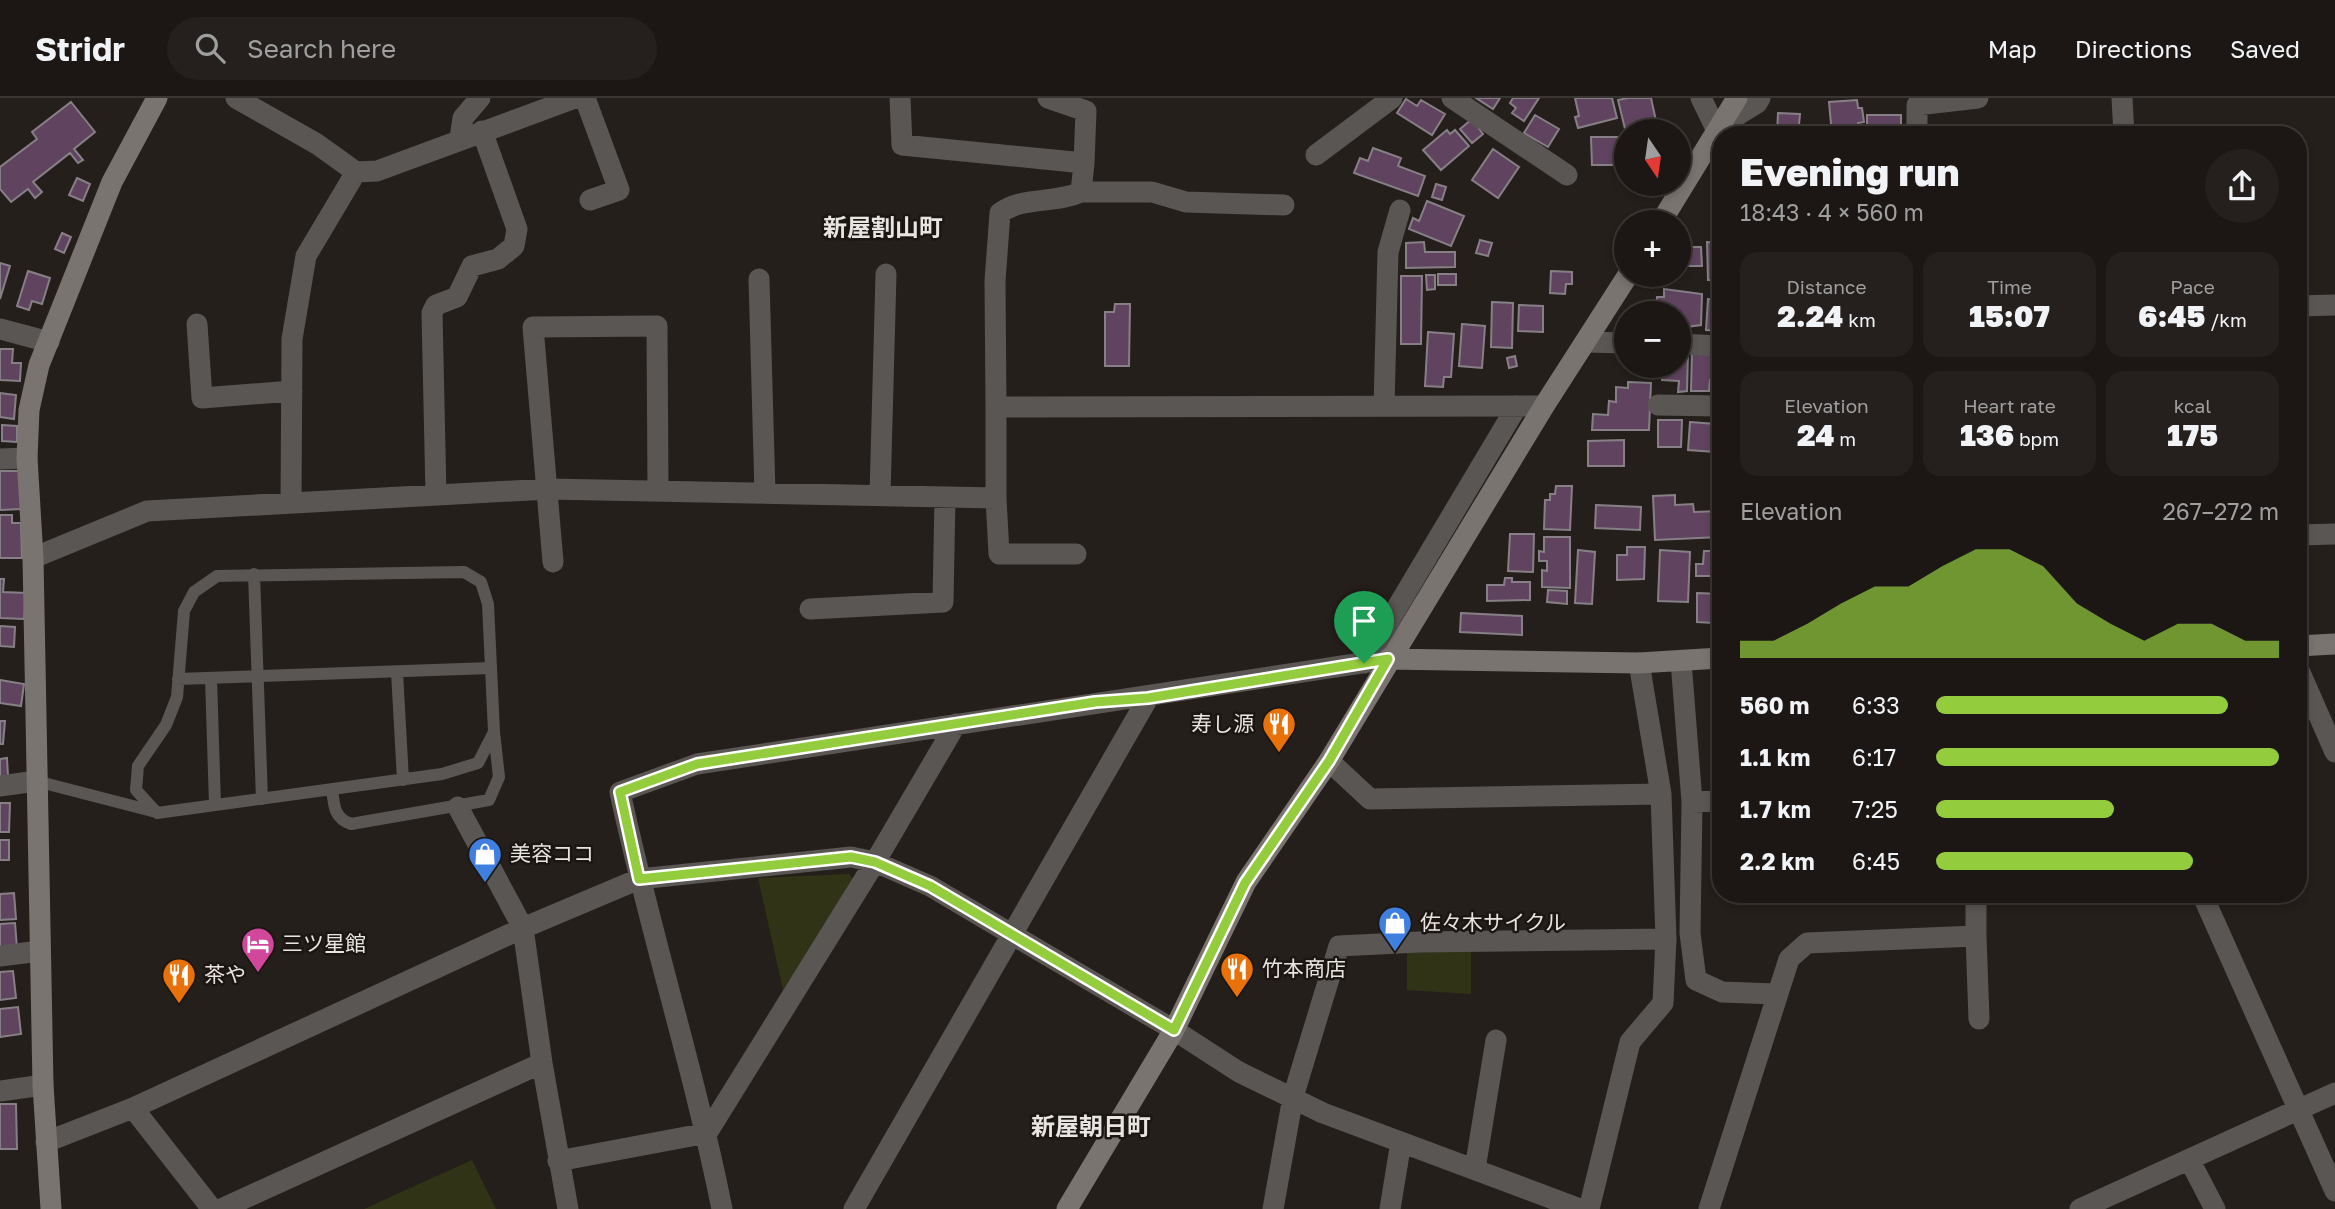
<!DOCTYPE html>
<html lang="en">
<head>
<meta charset="utf-8">
<style>
	body { margin:0; font-family:"Golos Text","Noto Sans JP",sans-serif; background:#25201d; color:#f1f3f6; height:100vh; display:flex; flex-direction:column; font-size:26px; white-space:nowrap }
	* { box-sizing:border-box; margin:0 }
	p { font-size:23px; color:#a09fa0 }
	.icon { flex:none; width:38px; height:38px; fill:none; stroke:currentColor; stroke-width:2; stroke-linecap:round; stroke-linejoin:round }
	.map { position:relative; flex:1; overflow:hidden }
	.panel { position:absolute; left:1712px; top:28px; width:595px; height:777px; display:flex; flex-direction:column; background:#1c1714; border-radius:28px; box-shadow:0 4px 10px #0003,0 0 0 2px #3a3634 }
	.panel>* { flex:none }
	.needle { width:46px; rotate:167deg }
	.controls { position:absolute; left:1614px; top:21px; display:grid; gap:14px }
	.controls a { display:grid; place-items:center; width:77px; height:77px; border-radius:50%; background:#1c1714; box-shadow:0 4px 10px #0003,0 0 0 2px #3a3634; font-size:35px }
	.pin { position:absolute; display:grid; place-items:center; width:60px; height:60px; color:#fff; margin:-72px -30px; border-radius:50% 50% 50% 0; rotate:-45deg; box-shadow:0 0 7px #0007 }
	.pin .icon { rotate:45deg }
	.round { display:grid; place-items:center; flex:none; width:74px; height:74px; border-radius:37px; background:#25201d }
	.overview { display:flex; align-items:center; justify-content:space-between; height:119px; padding:0 28px }
	h1 { font-size:38px; font-weight:800; line-height:52px }
	.metrics { display:grid; grid-template-columns:repeat(3,1fr); gap:10px; height:119px; padding:7px 28px }
	.metrics div { display:grid; align-content:center; border-radius:18px; background:#25201d; text-align:center }
	.metrics b { font-size:30px; font-weight:800 }
	.metrics small { font-size:19px; font-weight:400 }
	.metrics p { font-size:19px }
	.chart { height:196px; padding:14px 28px }
	.chart p { display:flex; justify-content:space-between }
	.chart svg { width:100%; height:126px; margin-top:7px; fill:#93cd3d; opacity:.7 }
	ul { padding:0 28px; list-style:none; font-size:23px }
	li { display:grid; grid-template-columns:112px 84px 1fr; align-items:center; height:52px }
	li i { height:18px; border-radius:9px; background:#93cd3d }
	header { display:flex; align-items:center; gap:42px; box-sizing:border-box; height:98px; padding:0 35px; background:#1c1714; border-bottom:2px solid #3a3634 }
	header strong { font-size:33px }
	nav { display:flex; gap:38px; margin-inline-start:auto; font-size:24px }
	.search { width:490px; height:63px; background:#25201d; display:flex; align-items:center; gap:18px; box-sizing:border-box; padding:0 24px; border-radius:38px; color:#a09fa0; font-size:26px }
	.map>svg:first-child { display:block }
	.green { fill:#303316 }
	.building { fill:#5f435f; stroke:#868086; stroke-width:2 }
	.lines { fill:none; stroke-linecap:round; stroke-linejoin:round }
	.lane { stroke:#595654; stroke-width:12 }
	.street { stroke:#595654; stroke-width:21 }
	.secondary { stroke:#797470; stroke-width:21 }
	.route-casing { stroke:#fff; stroke-width:14 }
	.route { stroke:#93cd3d; stroke-width:9 }
	.labels { text-anchor:middle; stroke-width:5; stroke-linejoin:round; paint-order:stroke }
	.poi-label { font-size:21px; fill:#e8e4e1; stroke:#1b1612; text-anchor:start }
	.quarter-label { font-size:24px; font-weight:bold; fill:#e8e4e1; stroke:#1b1612 }
</style>
</head>
<body>
<header>
<strong>Stridr</strong>
<div class="search"><svg class="icon" aria-label="search" viewBox="0 0 24 24"><circle cx="10" cy="10" r="6"/><path d="M15 15l6 6"/></svg>Search here</div>
<nav><a>Map</a><a>Directions</a><a>Saved</a></nav>
</header>
<div class="map">
<svg width="2335" height="1111" viewBox="0 0 2335 1111">
	<rect width="100%" height="100%" fill="#251f1b"/>
	<path class="green" d="M849,776L855,784L783,892L758,780Z
		M1407,849L1471,850V896L1407,892Z
		M472,1062L496,1111H364Z"/>
	<path class="building" d="M1476,0H1500L1493,11Z
		M1513,0H1539L1524,23L1512,15L1516,10L1510,5Z
		M1575,0H1612L1617,20L1578,30L1575,19L1579,18Z
		M1628,0H1651L1656,23L1646,25L1647,32L1626,35L1618,2Z
		M1406,1L1417,8L1421,2L1445,16L1432,37L1397,15Z
		M1857,2L1858,10H1862L1864,24L1858,25L1859,35L1832,37L1829,4Z
		M71,4L95,34L74,51L83,62L78,65L70,55L33,84L42,94L35,100L28,91L11,104L0,91V69L37,41L32,34Z
		M1778,15L1800,16L1798,37H1777Z
		M1535,17L1559,31L1548,49L1524,35Z
		M1867,17H1901V37H1867Z
		M1472,21L1483,36L1472,45L1460,31Z
		M1447,32L1450,36L1455,32L1469,48L1441,72L1423,52Z
		M1591,39H1621V67H1592Z
		M1373,50L1401,60L1398,68L1425,78L1418,98L1354,75L1360,60L1368,63Z
		M1493,51L1519,69L1498,100L1472,82Z
		M77,80L90,86L83,103L69,97Z
		M1436,86L1446,89L1442,102L1432,99Z
		M1427,103L1464,118L1451,148L1409,131L1413,120L1419,123Z
		M62,135L71,139L64,155L55,151Z
		M1480,142L1492,145L1488,158L1476,155Z
		M1424,144L1425,154H1455V169L1406,170V145Z
		M1707,144L1720,145V182H1708Z
		M1683,149H1701L1702,168H1683Z
		M0,165L10,168L0,201Z
		M28,173L50,180L42,206L32,203L29,212L17,208Z
		M1551,173L1572,174V186H1566L1565,196L1550,195Z
		M1438,176H1456V187H1438Z
		M1426,177H1435V191L1427,192Z
		M1401,178H1422L1421,246H1401Z
		M1664,191L1702,196L1701,227L1678,230V215H1656L1657,199H1664Z
		M1719,196L1720,233L1706,232L1708,201L1718,202Z
		M1492,204L1513,205L1512,250L1491,249Z
		M1115,206H1130L1129,268H1105V214H1114Z
		M1519,207L1543,208V234L1518,233Z
		M1462,226L1485,228L1482,270L1459,268Z
		M1428,234L1454,236L1451,279H1444L1443,289L1425,288Z
		M0,251H13L12,265H21L20,283L0,282Z
		M1678,254H1688L1687,293L1678,294L1679,283L1662,282V268H1678Z
		M1692,254L1720,255L1719,283L1710,282L1709,293H1691Z
		M1515,258L1517,268L1509,270L1507,260Z
		M1628,284L1651,285L1649,332H1592L1593,316L1608,317L1609,303L1616,304V289L1628,290Z
		M0,295L16,297L14,321L0,319Z
		M1658,322H1682L1681,349H1658Z
		M1690,324L1716,326L1715,354L1688,352Z
		M2,327L17,328V344L2,343Z
		M1624,342V368H1588V343Z
		M0,373H21V411L0,412Z
		M1556,388H1572L1570,432L1544,431L1545,402H1550V396H1555Z
		M1675,397V407L1693,406L1694,414L1720,413V439L1655,442L1653,398Z
		M1596,407L1641,409L1640,432L1595,430Z
		M0,417H12V425H21L22,460H0Z
		M1510,436H1534L1533,474L1508,473Z
		M1544,439H1570V490L1542,489V472L1547,473V463H1539V453L1544,454Z
		M1627,449H1645L1644,481L1617,482V457H1627Z
		M1578,452L1595,454L1592,506L1575,505Z
		M1660,452L1690,454L1688,504L1658,503Z
		M1704,453H1720V484H1715V478H1696V466H1703Z
		M1505,480H1512V484H1530V502L1487,503V487H1504Z
		M0,481H4L3,494L26,495L24,521L0,520Z
		M1548,492L1567,493V506L1547,504Z
		M1697,495L1720,496V520H1713V525L1697,524Z
		M1461,515L1522,518V537L1460,534Z
		M0,528L15,529L14,549L0,548Z
		M0,582L24,586L21,608L0,605Z
		M0,623H5L3,646H0Z
		M7,660L8,678L0,679V661Z
		M0,705H10L9,734H0Z
		M0,742H9V762H0Z
		M14,795L16,821L0,822V796Z
		M15,825L17,850L0,851V826Z
		M13,873L16,900L0,902V874Z
		M18,909L21,936L0,939V911Z
		M0,1006H16L17,1051H0Z"/>
	<g class="lines">
		<path class="lane" d="M464,474L481,484L488,506L494,634L478,665L442,676L157,715L136,692L138,668L166,627L177,599L184,513L194,494L217,478Z
			M254,476L262,701
			M397,574L403,682
			M211,580L215,707
			M178,581L491,570
			M36,683L156,714
			M332,691C334,708 334,720 351,726L489,702L499,679L494,634"/>
		<path class="street" d="M236,0L317,46L356,74L377,73L575,0
			M585,0L619,92L590,102
			M900,0L902,47L1084,65L1086,13L1048,0
			M1452,0L1567,77
			M1701,0L1718,35
			M2122,0L2124,37
			M1724,35L1723,26L1757,5L1760,0
			M1917,37V7L1978,0
			M460,40L463,20L480,0
			M1316,57L1392,0
			M1081,94H1152L1186,104L1284,107
			M759,181L765,395
			M2298,208L2335,207
			M197,226L202,300L292,293
			M0,231L49,244
			M1586,244L1626,245
			M1678,246L1720,248
			M1658,307L1720,308
			M1384,308L1388,154L1400,112
			M996,309L995,183L1000,115C1023,98 1055,106 1081,94L1084,65
			M0,361L27,360
			M436,397L432,215L436,207L457,199L472,168L498,161L514,148L517,131L482,33
			M880,397L886,176
			M996,400L999,456H1076
			M291,405L292,241L306,158L356,74
			M2298,437L2335,436
			M33,460L147,413L548,391L996,400V309L1544,308
			M553,464L533,229L657,228L658,393
			M810,511L943,504L945,399
			M1681,563L1692,704L1690,835L1696,882L1722,894L1775,896
			M1364,565L1517,308
			M2298,570L2335,654
			M1329,663L1370,701L1661,696
			M0,688L36,683
			M1692,704L1720,703
			M458,709L523,830L542,965L568,1111
			M2202,796L2335,1093
			M1976,838L1979,921
			M0,858L40,853
			M0,993L43,987
			M133,1010L212,1111
			M46,1044L133,1010L523,830L639,781L851,759L875,764L930,788L1174,932L1239,974L1323,1015L1580,1111
			M558,1063L707,1035L875,764L956,626
			M2190,1063L2215,1111
			M1475,1071L1496,942
			M221,1111L542,965
			M722,1111C694,971 650,834 620,694L697,666L1388,561
			M854,1111L1148,600
			M1273,1111L1293,999L1339,848L1419,844L1666,841
			M1390,1111L1401,1044
			M1589,1111L1630,944L1663,905L1666,841L1661,696L1639,565
			M1709,1111L1789,861L1807,845L1976,838V796
			M2080,1111L2335,995"/>
		<path class="secondary" d="M1661,124L1737,0
			M2298,548L2335,546
			M1388,561L1639,565L1720,560
			M51,1111L43,987L33,460L27,360L29,312L39,267L112,84L157,0
			M1067,1111L1174,932L1246,784L1329,663L1544,308L1628,177"/>
	</g>
	<g class="lines">
		<g class="route-casing">
			<path id="route" d="M1388,561L1329,663L1245,785L1174,932L930,788L875,764L851,759L639,781L620,694L697,666L1095,604L1148,600Z"/>
		</g>
		<use href="#route" class="route"/>
	</g>
	<defs>
		<g id="restaurant-pin" transform="scale(1.75)"><path d="M0 17L-7.5 6A9.5 9.5 0 1 1 7.5 6Z" fill="#e8710a" stroke="#1b1612"/><path d="M-5-6h1v4h1v-4h1v4h1v-4h1v5L-1.5 .5V6h-2V.5L-5-1ZM5-6V6H3V1.5H1.5Q1.5-4 5-6Z" fill="#fff"/></g>
		<g id="shop-pin" transform="scale(1.75)"><path d="M0 17L-7.5 6A9.5 9.5 0 1 1 7.5 6Z" fill="#3f7fe0" stroke="#1b1612"/><path d="M-5-2.5h2.3a2.7 3.5 0 0 1 5.4 0H5L5.5 6h-11ZM-1.5-2.5h3a1.5 2.3 0 0 0-3 0Z" fill="#fff"/></g>
		<g id="hotel-pin" transform="scale(1.75)"><path d="M0 17L-7.5 6A9.5 9.5 0 1 1 7.5 6Z" fill="#d1479c" stroke="#1b1612"/><path d="M-6-4.5h1.5V1H6V5H4.5V3h-9V5H-6ZM-4 0a1.8 1.8 0 1 1 3.6 0ZM.5 0V-2.5h3Q6-2.5 6 0Z" fill="#fff"/></g>
	</defs>
	<g fill-rule="evenodd">
		<use href="#restaurant-pin" x="1279" y="626"/>
		<use href="#shop-pin" x="485" y="756"/>
		<use href="#shop-pin" x="1395" y="825"/>
		<use href="#hotel-pin" x="258" y="846"/>
		<use href="#restaurant-pin" x="1237" y="871"/>
		<use href="#restaurant-pin" x="179" y="877"/>
	</g>
	<g class="labels">
		<g class="poi-label">
			<text x="1254" y="633" text-anchor="end">寿し源</text>
			<text x="510" y="763">美容ココ</text>
			<text x="1420" y="832">佐々木サイクル</text>
			<text x="282" y="853">三ツ星館</text>
			<text x="1262" y="878">竹本商店</text>
			<text x="204" y="884">茶や</text>
		</g>
		<g class="quarter-label">
			<text x="883" y="138">新屋割山町</text>
			<text x="1091" y="1037">新屋朝日町</text>
		</g>
	</g>
</svg>
<div class="controls">
<a><svg class="needle" viewBox="-14 -14 28 28"><path d="M0-13l5 13h-10z" fill="#e53935"/><path d="M0 13l5-13h-10z" fill="#a09fa0"/></svg></a>
<a>+</a>
<a>−</a>
</div>
<div class="pin" style="left:1364px;top:565px;background:#1e9e55"><svg class="icon" aria-label="arrive" viewBox="0 0 24 24"><path d="M6 21V4h12l-3 4 3 4H6"/></svg></div>
<section class="panel">
<div class="overview"><div><h1>Evening run</h1><p>18:43 · 4 × 560 m</p></div><a class="round"><svg class="icon" aria-label="share" viewBox="0 0 24 24"><path d="M12 15V3M7 8l5-5 5 5M5 13v7h14v-7"/></svg></a></div>
<div class="metrics">
<div><p>Distance</p><b>2.24<small> km</small></b></div>
<div><p>Time</p><b>15:07</b></div>
<div><p>Pace</p><b>6:45<small> /km</small></b></div>
</div>
<div class="metrics">
<div><p>Elevation</p><b>24<small> m</small></b></div>
<div><p>Heart rate</p><b>136<small> bpm</small></b></div>
<div><p>kcal</p><b>175</b></div>
</div>
<div class="chart"><p><span>Elevation</span>267–272 m</p>
<svg viewBox="0 0 160 44" preserveAspectRatio="none"><path d="M0 44V38L10 38L20 32L30 25L40 19L50 19L60 12L70 6L80 6L90 12L100 25L110 32L120 38L130 32L140 32L150 38L160 38V44z"/></svg>
</div>
<ul>
<li><b>560 m</b>6:33<i style="width:85%"></i></li>
<li><b>1.1 km</b>6:17<i style="width:100%"></i></li>
<li><b>1.7 km</b>7:25<i style="width:52%"></i></li>
<li><b>2.2 km</b>6:45<i style="width:75%"></i></li>
</ul>
</section>
</div>
</body>
</html>
